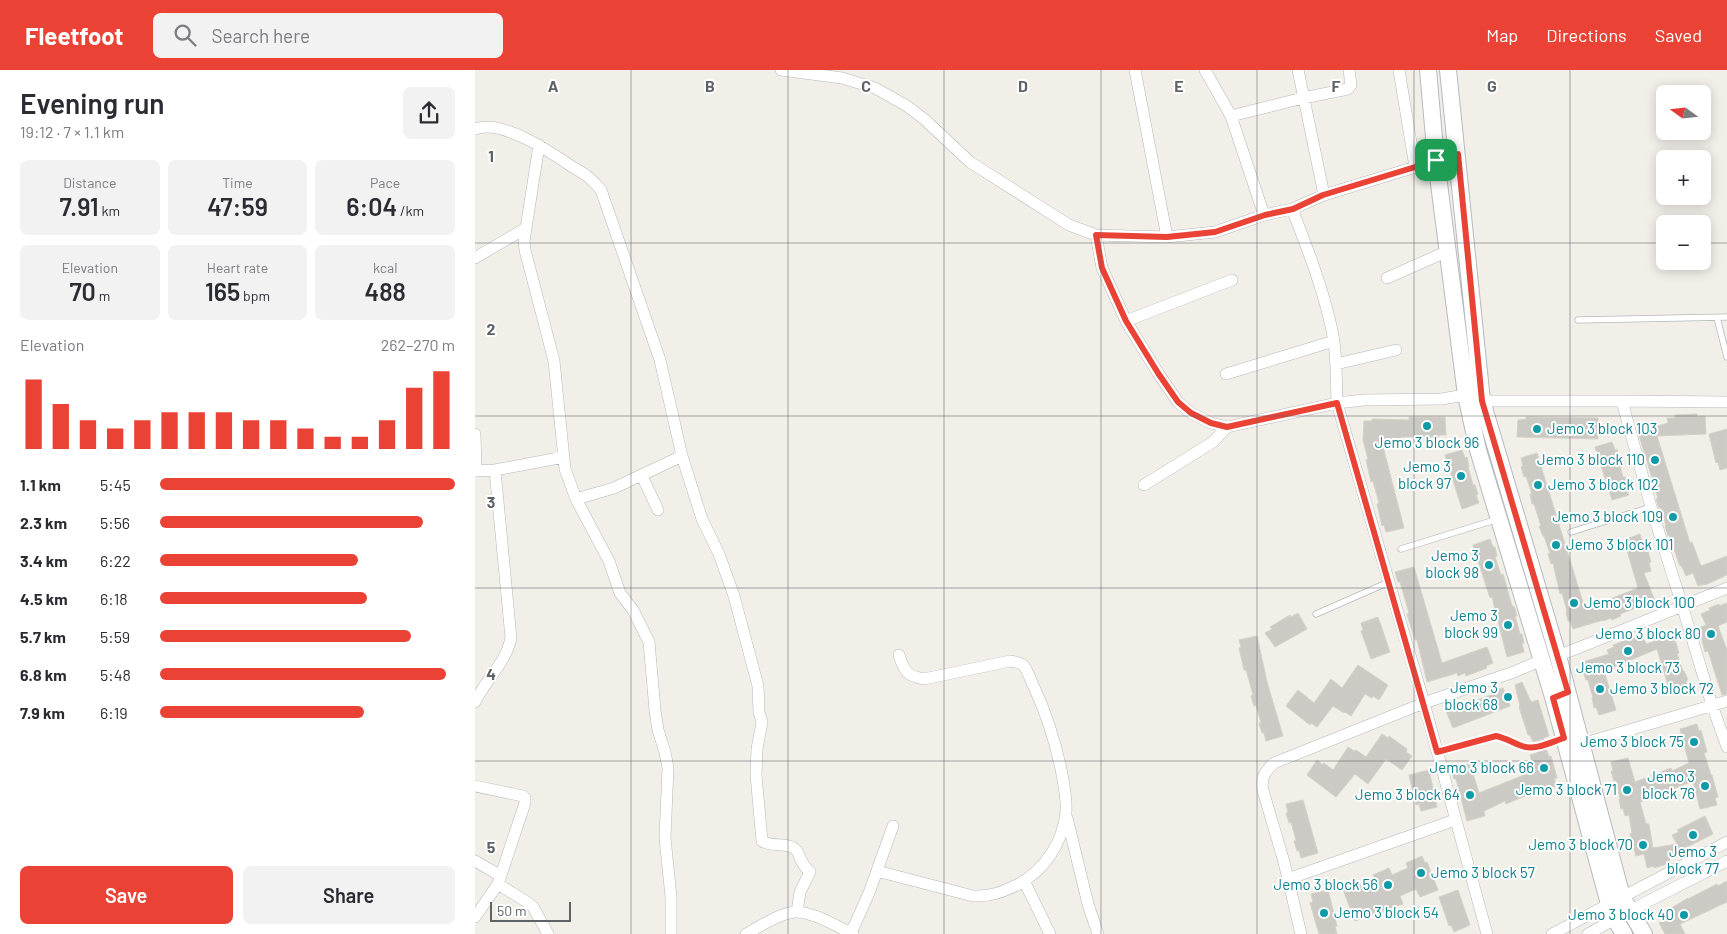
<!DOCTYPE html>
<html lang="en">
<head>
<meta charset="utf-8">
<style>
	body { margin:0; font-family:Barlow,sans-serif; background:#f2f2f3; color:#2b2b33; height:100vh; display:flex; flex-direction:column; font-size:19px; white-space:nowrap }
	* { box-sizing:border-box; margin:0 }
	p { font-size:16px; color:#7c7c81 }
	.icon { flex:none; width:28px; height:28px; fill:none; stroke:currentColor; stroke-width:2; stroke-linecap:round; stroke-linejoin:round }
	.map { position:relative; flex:1; overflow:hidden }
	.side { display:flex; flex-direction:column; background:#fff; width:475px }
	.side>* { flex:none }
	.needle { width:32px; rotate:285deg }
	.buttons { position:absolute; left:1181px; top:15px; display:grid; gap:10px }
	.buttons a { display:grid; place-items:center; width:55px; height:55px; border-radius:8px; background:#fff; box-shadow:0 2px 12px #0003; font-size:25px }
	.scale { position:absolute; left:15px; bottom:12px; width:81px; box-sizing:border-box; padding-left:5px; border:2px solid #5f6368; border-top:0; font-size:14px; line-height:18px; white-space:nowrap; color:#5f6368; -webkit-text-stroke:4px #fff; paint-order:stroke }
	.pin { position:absolute; display:grid; place-items:center; width:42px; height:42px; color:#fff; margin:-21px; border-radius:10px; box-shadow:0 2px 8px #0006 }
	.round { display:grid; place-items:center; flex:none; width:52px; height:52px; border-radius:8px; background:#f2f2f3 }
	.headline { display:flex; align-items:center; justify-content:space-between; height:85px; padding:0 20px }
	h1 { font-size:28px; font-weight:600; line-height:38px }
	.stats { display:grid; grid-template-columns:repeat(3,1fr); gap:8px; height:85px; padding:5px 20px }
	.stats div { display:grid; align-content:center; border-radius:8px; background:#f2f2f3; text-align:center }
	.stats b { font-size:25px; font-weight:600 }
	.stats small { font-size:14px; font-weight:400 }
	.stats p { font-size:14px }
	.chart { height:140px; padding:10px 20px }
	.chart p { display:flex; justify-content:space-between }
	.chart svg { width:100%; height:90px; margin-top:5px; stroke:#ea4335; stroke-width:6 }
	.primary-button { display:flex; gap:10px; margin-top:auto; padding:10px 20px }
	.primary-button a { flex:1; height:58px; border-radius:8px; background:#ea4335; color:#fff; font-size:20px; font-weight:600; line-height:58px; text-align:center }
	.primary-button a+a { background:#f2f2f3; color:#2b2b33 }
	ul { padding:0 20px; list-style:none; font-size:16px }
	li { display:grid; grid-template-columns:80px 60px 1fr; align-items:center; height:38px }
	li i { height:12px; border-radius:6px; background:#ea4335 }
	header { display:flex; align-items:center; gap:30px; box-sizing:border-box; height:70px; padding:0 25px; background:#ea4335; color:#fff }
	header strong { font-size:24px }
	nav { display:flex; gap:28px; margin-inline-start:auto; font-size:18px }
	.search { width:350px; height:45px; background:#f2f2f3; display:flex; align-items:center; gap:12px; box-sizing:border-box; padding:0 18px; border-radius:8px; color:#7c7c81; font-size:19px }
	main { display:flex; flex:1; min-height:0 }
	.map>svg:first-child { display:block }
	.building { fill:#cccac5; stroke:#d6d1c6 }
	.lines { fill:none; stroke-linecap:round; stroke-linejoin:round }
	.lane-casing { stroke:#b5b8bc; stroke-width:7 }
	.street-casing { stroke:#b5b8bc; stroke-width:12 }
	.secondary-casing { stroke:#b6babf; stroke-width:18 }
	.lane { stroke:#fff; stroke-width:5.5 }
	.street { stroke:#fff; stroke-width:11 }
	.secondary { stroke:#fff; stroke-width:16 }
	.route-casing { stroke:#fff; stroke-width:10 }
	.route { stroke:#ea4335; stroke-width:6 }
	.grid { fill:none; stroke:#5f6368; stroke-width:1; stroke-opacity:0.55 }
	.culture-dot { fill:#0f9aa8; stroke:#fff; stroke-width:2 }
	.labels { text-anchor:middle; stroke-width:4; stroke-linejoin:round; paint-order:stroke }
	.culture-label { font-size:15px; fill:#0d838f; stroke:#fff; text-anchor:end }
	.grid-label { font-size:16px; text-anchor:middle; font-weight:bold; fill:#5f6368; stroke:#fff; stroke-width:4; stroke-linejoin:round; paint-order:stroke }
</style>
</head>
<body>
<header>
<strong>Fleetfoot</strong>
<div class="search"><svg class="icon" aria-label="search" viewBox="0 0 24 24"><circle cx="10" cy="10" r="6"/><path d="M15 15l6 6"/></svg>Search here</div>
<nav><a>Map</a><a>Directions</a><a>Saved</a></nav>
</header>
<main>
<section class="side">
<div class="headline"><div><h1>Evening run</h1><p>19:12 · 7 × 1.1 km</p></div><a class="round"><svg class="icon" aria-label="share" viewBox="0 0 24 24"><path d="M12 15V3M7 8l5-5 5 5M5 13v7h14v-7"/></svg></a></div>
<div class="stats">
<div><p>Distance</p><b>7.91<small> km</small></b></div>
<div><p>Time</p><b>47:59</b></div>
<div><p>Pace</p><b>6:04<small> /km</small></b></div>
</div>
<div class="stats">
<div><p>Elevation</p><b>70<small> m</small></b></div>
<div><p>Heart rate</p><b>165<small> bpm</small></b></div>
<div><p>kcal</p><b>488</b></div>
</div>
<div class="chart"><p><span>Elevation</span>262–270 m</p>
<svg viewBox="0 0 160 44" preserveAspectRatio="none"><path d="M5 44V10M15 44V22M25 44V30M35 44V34M45 44V30M55 44V26M65 44V26M75 44V26M85 44V30M95 44V30M105 44V34M115 44V38M125 44V38M135 44V30M145 44V14M155 44V6"/></svg>
</div>
<ul>
<li><b>1.1 km</b>5:45<i style="width:100%"></i></li>
<li><b>2.3 km</b>5:56<i style="width:89%"></i></li>
<li><b>3.4 km</b>6:22<i style="width:67%"></i></li>
<li><b>4.5 km</b>6:18<i style="width:70%"></i></li>
<li><b>5.7 km</b>5:59<i style="width:85%"></i></li>
<li><b>6.8 km</b>5:48<i style="width:97%"></i></li>
<li><b>7.9 km</b>6:19<i style="width:69%"></i></li>
</ul>
<div class="primary-button"><a>Save</a><a>Share</a></div>
</section>
<div class="map">
<svg width="1252" height="864" viewBox="0 0 1252 864">
	<rect width="100%" height="100%" fill="#f1efe8"/>
	<path class="building" d="M1222,344V347L1230,346L1231,364L1182,366L1215,473L1217,472L1226,496L1252,486V505L1230,515V514L1223,516L1218,503L1211,506L1206,495L1205,496L1194,465L1193,466L1190,456H1191L1186,438H1184L1181,429L1183,428L1163,362L1193,353L1192,348H1200V345Z
		M934,347H970L971,365H964V367H926V370L906,369L929,458L911,462L909,455L907,456L902,434L904,433L898,411L896,412L891,390L893,389L888,370L889,351H897V349L934,350Z
		M1051,347L1123,348V369L1042,367L1043,350L1051,349Z
		M1252,359V398L1245,400L1243,392L1241,393L1234,364Z
		M1137,372L1140,380L1142,379L1144,389H1143L1148,407H1150L1153,416L1151,417L1154,425L1137,430L1120,377Z
		M987,380L990,388L992,387L994,397H993L998,415H1000L1003,424L1001,425L1004,433L987,439L970,385Z
		M1062,383L1110,539L1163,518L1149,470L1165,464L1167,471H1170L1176,492L1174,493L1176,501L1169,503L1180,531L1172,534L1173,536L1163,539V537L1145,544L1146,546L1137,550L1136,548L1128,551V550L1098,559L1095,551H1093L1091,542L1092,541L1087,523L1085,524L1078,493L1076,494L1073,484L1075,483L1069,466H1068L1064,456H1066L1059,434H1057L1055,424H1057L1051,406L1049,407L1046,397L1048,396L1046,388Z
		M1015,469L1018,477H1020L1022,486L1020,487L1026,505L1028,504L1037,536H1039L1042,546H1040L1045,564H1047L1049,573L1047,574L1049,582L1032,587L1017,527L1015,528L998,475Z
		M939,497L967,593L1012,577L1018,593L1011,596L1012,598L991,606L990,603L983,606L982,603L952,612L942,570H940L932,544L934,543L925,512H923L920,502Z
		M1252,533V552L1243,556L1252,580V624L1247,625L1233,581L1230,582L1224,558L1231,555L1226,544L1235,540L1234,538L1244,534V536Z
		M823,543L832,559L800,577L790,563L797,559L795,557L815,545L816,547Z
		M903,547L915,582L896,589L886,561L888,560L886,553Z
		M1198,565L1201,572L1198,573H1201L1204,583L1202,584L1208,601H1209L1213,610L1211,611L1213,619L1196,625L1182,579L1129,601L1141,640L1124,645L1121,637L1119,638L1117,628H1118L1113,610H1111L1108,601L1110,600L1108,592L1134,584L1132,580L1139,577L1138,575L1159,567L1160,569L1167,566L1171,574Z
		M782,566L792,612L808,666L791,671L789,663H787L784,653H786L781,635L779,636L776,626L778,625L776,617L771,600H769L764,578L766,577L764,570Z
		M883,595L913,615L904,630L898,626L897,628L890,624L876,646L870,642L869,643L858,636L842,657L836,653L835,655L811,636L823,620L839,633L856,609L867,618Z
		M1047,612L1056,632L1063,630L1074,666L1068,668L1069,669L1058,672L1055,665H1053L1044,637L1045,636L1040,615Z
		M1028,618L1035,636L978,658L971,641L978,639L977,637L999,629L1000,631L1019,624L1018,621Z
		M1222,654L1224,661L1226,660L1232,682L1229,683L1236,705H1237L1243,727L1240,728L1242,735L1225,739L1218,711L1165,732L1171,754H1174L1178,778L1202,774L1197,765L1204,762L1202,760L1230,746L1238,764L1194,786L1195,793L1179,798V796L1172,798L1169,784L1161,786L1155,764L1157,763L1154,745L1150,746L1148,738L1146,739L1144,729H1145L1141,710L1139,711L1136,701H1138L1136,692L1153,688L1160,712L1196,698L1197,701L1214,693L1205,659Z
		M907,664L913,668L914,666L932,679L931,682L937,686L927,700L911,689L893,714L880,704L861,727L832,705L842,690L848,695L849,693L858,700L873,677L879,681L881,680L891,687Z
		M1071,678L1074,687L1076,686L1082,708L1079,709L1082,716L1051,724L1052,725L1031,734L1030,731L1009,741L1010,746L992,751L981,709H979L976,699L995,694L1004,723L1059,701L1055,685L1062,683L1061,681Z
		M954,700L962,737L946,741L944,734L941,735L934,705Z
		M828,730L843,783L826,788L824,780L822,781L819,771L821,770L816,752L814,753L811,743H813L811,734Z
		M947,786L950,793L952,792L963,820L945,827L941,819L925,826L928,834L880,851L867,817L883,810L886,817L900,811L898,805L914,798L917,805L933,798L931,793Z
		M1252,811V832L1205,854L1210,864H1190L1184,853L1197,847L1193,840L1213,828V829L1242,814L1243,816Z
		M853,820L862,856H860L862,864H844L835,833L838,832L836,824Z
		M983,820L995,855L979,862L976,855L974,856L964,827Z"/>
	<g class="lines">
		<g class="lane-casing">
			<path id="lane" d="M1242,248L1252,287
				M1103,250L1252,247
				M1096,462L1176,437
				M926,479L1023,449
				M841,544L914,512
				M962,682L1021,666C1031,668 1038,673 1047,676C1060,680 1074,672 1086,668"/>
		</g>
		<g class="street-casing">
			<path id="street" d="M306,0L367,8L400,18L432,36L449,49L495,92L594,155L621,165L692,167L740,162L789,145L817,139L849,125L983,84
				M660,0L692,167
				M730,0L756,46L789,145
				M823,0L849,125
				M924,0L940,97
				M756,46L828,28L873,19L876,15L874,0
				M0,59C27,49 74,81 96,96C101,99 107,102 112,106C117,110 122,115 126,120L185,290L207,386L227,449L244,484L259,526L283,616L284,642L287,652L282,679L281,705L287,771C297,778 314,771 322,781C324,784 325,789 327,792C329,796 332,799 335,802L325,822L322,842
				M64,75L49,171L50,180L79,291L90,399L101,429L134,491L145,523L158,540L174,572L180,640L183,660L190,682L193,698L190,768L196,827V864
				M817,139C832,177 847,216 856,256C862,281 861,307 862,333L949,633L1012,864
				M621,165L627,198L651,251L683,303L703,332L716,343L736,353L752,357L862,333L889,330L966,329L991,325
				M0,188L51,158
				M912,208L973,181
				M651,251L757,210
				M861,294L921,280
				M751,304L859,271
				M1007,331H1147L1176,437L1207,535L1237,635L1252,677
				M1147,331L1252,332
				M0,364L1,401
				M0,401L20,400L89,387
				M167,406L183,440
				M669,415L738,372L752,357
				M101,429L139,418L207,386
				M1083,586L1252,518
				M0,632C11,609 31,593 36,568L20,400
				M1107,674L1252,631
				M0,716L48,726L50,728V733L23,814L0,847
				M592,748L613,834L623,864
				M0,791L26,806
				M402,801L498,826C515,827 527,822 542,815C569,801 588,773 591,742C592,730 589,716 587,704C581,674 572,645 559,617C556,611 553,602 549,596C545,592 541,592 535,591L449,609C432,606 429,601 424,585
				M813,809L980,750
				M549,811L575,864
				M23,814L52,832L58,837L73,864
				M376,863L394,823L418,756
				M271,864C286,856 303,844 320,842C337,841 363,857 378,864
				M826,864L809,792L787,717C787,706 791,700 799,693L949,633L1039,602L1067,590
				M1077,864L1252,772
				M1113,864L1154,841L1252,791"/>
		</g>
		<g class="secondary-casing">
			<path id="secondary" d="M953,0L961,90L991,325L1003,380L1078,627L1134,834L1140,849L1149,864
				M973,0L1007,331L1083,586L1147,827L1169,864"/>
		</g>
		<use href="#lane" class="lane"/>
		<use href="#street" class="street"/>
		<use href="#secondary" class="secondary"/>
	</g>
	<g class="lines">
		<g class="route-casing">
			<path id="route" d="M983,84L1007,331L1093,622L1078,628L1089,668C1076,672 1060,681 1047,676C1038,673 1031,668 1021,666L962,682L862,333L752,357L736,353L716,343L703,332L683,303L651,251L627,198L621,165L692,167L740,162L790,145L818,139L848,125Z"/>
		</g>
		<use href="#route" class="route"/>
	</g>
	<path class="grid" d="M156,0V864M313,0V864M469,0V864M626,0V864M782,0V864M939,0V864M1095,0V864M0,173H1190M1228,173H1252M0,346H1252M0,518H1252M0,691H1252"/>
	<g class="culture-dot">
		<circle cx="952" cy="356" r="5"/>
		<circle cx="1062" cy="359" r="5"/>
		<circle cx="1180" cy="390" r="5"/>
		<circle cx="986" cy="406" r="5"/>
		<circle cx="1063" cy="415" r="5"/>
		<circle cx="1198" cy="447" r="5"/>
		<circle cx="1081" cy="475" r="5"/>
		<circle cx="1014" cy="495" r="5"/>
		<circle cx="1099" cy="533" r="5"/>
		<circle cx="1033" cy="555" r="5"/>
		<circle cx="1236" cy="564" r="5"/>
		<circle cx="1153" cy="581" r="5"/>
		<circle cx="1125" cy="619" r="5"/>
		<circle cx="1033" cy="627" r="5"/>
		<circle cx="1219" cy="672" r="5"/>
		<circle cx="1069" cy="698" r="5"/>
		<circle cx="1230" cy="716" r="5"/>
		<circle cx="1152" cy="720" r="5"/>
		<circle cx="995" cy="725" r="5"/>
		<circle cx="1218" cy="765" r="5"/>
		<circle cx="1168" cy="775" r="5"/>
		<circle cx="946" cy="803" r="5"/>
		<circle cx="913" cy="815" r="5"/>
		<circle cx="849" cy="843" r="5"/>
		<circle cx="1209" cy="845" r="5"/>
	</g>
	<g class="labels">
		<g class="culture-label">
			<text x="1072" y="364" text-anchor="start">Jemo 3 block 103</text>
			<text x="952" y="378" text-anchor="middle">Jemo 3 block 96</text>
			<text x="1170" y="395">Jemo 3 block 110</text>
			<text x="976" y="402">Jemo 3<tspan x="976" dy="17">block 97</tspan></text>
			<text x="1073" y="420" text-anchor="start">Jemo 3 block 102</text>
			<text x="1188" y="452">Jemo 3 block 109</text>
			<text x="1091" y="480" text-anchor="start">Jemo 3 block 101</text>
			<text x="1004" y="491">Jemo 3<tspan x="1004" dy="17">block 98</tspan></text>
			<text x="1109" y="538" text-anchor="start">Jemo 3 block 100</text>
			<text x="1023" y="551">Jemo 3<tspan x="1023" dy="17">block 99</tspan></text>
			<text x="1226" y="569">Jemo 3 block 80</text>
			<text x="1153" y="603" text-anchor="middle">Jemo 3 block 73</text>
			<text x="1023" y="623">Jemo 3<tspan x="1023" dy="17">block 68</tspan></text>
			<text x="1135" y="624" text-anchor="start">Jemo 3 block 72</text>
			<text x="1209" y="677">Jemo 3 block 75</text>
			<text x="1059" y="703">Jemo 3 block 66</text>
			<text x="1220" y="712">Jemo 3<tspan x="1220" dy="17">block 76</tspan></text>
			<text x="1142" y="725">Jemo 3 block 71</text>
			<text x="985" y="730">Jemo 3 block 64</text>
			<text x="1158" y="780">Jemo 3 block 70</text>
			<text x="1218" y="787" text-anchor="middle">Jemo 3<tspan x="1218" dy="17">block 77</tspan></text>
			<text x="956" y="808" text-anchor="start">Jemo 3 block 57</text>
			<text x="903" y="820">Jemo 3 block 56</text>
			<text x="859" y="848" text-anchor="start">Jemo 3 block 54</text>
			<text x="1199" y="850">Jemo 3 block 40</text>
		</g>
	</g>
	<g class="grid-label">
		<text x="78" y="22">A</text>
		<text x="235" y="22">B</text>
		<text x="391" y="22">C</text>
		<text x="548" y="22">D</text>
		<text x="704" y="22">E</text>
		<text x="861" y="22">F</text>
		<text x="1017" y="22">G</text>
		<text x="16" y="92">1</text>
		<text x="16" y="265">2</text>
		<text x="16" y="438">3</text>
		<text x="16" y="610">4</text>
		<text x="16" y="783">5</text>
	</g>
</svg>
<div class="buttons">
<a><svg class="needle" viewBox="-14 -14 28 28"><path d="M0-13l5 13h-10z" fill="#e53935"/><path d="M0 13l5-13h-10z" fill="#7c7c81"/></svg></a>
<a>+</a>
<a>−</a>
</div>
<div class="scale">50 m</div>
<div class="pin" style="left:961px;top:90px;background:#1e9e55"><svg class="icon" aria-label="arrive" viewBox="0 0 24 24"><path d="M6 21V4h12l-3 4 3 4H6"/></svg></div>
</div>
</main>
</body>
</html>
